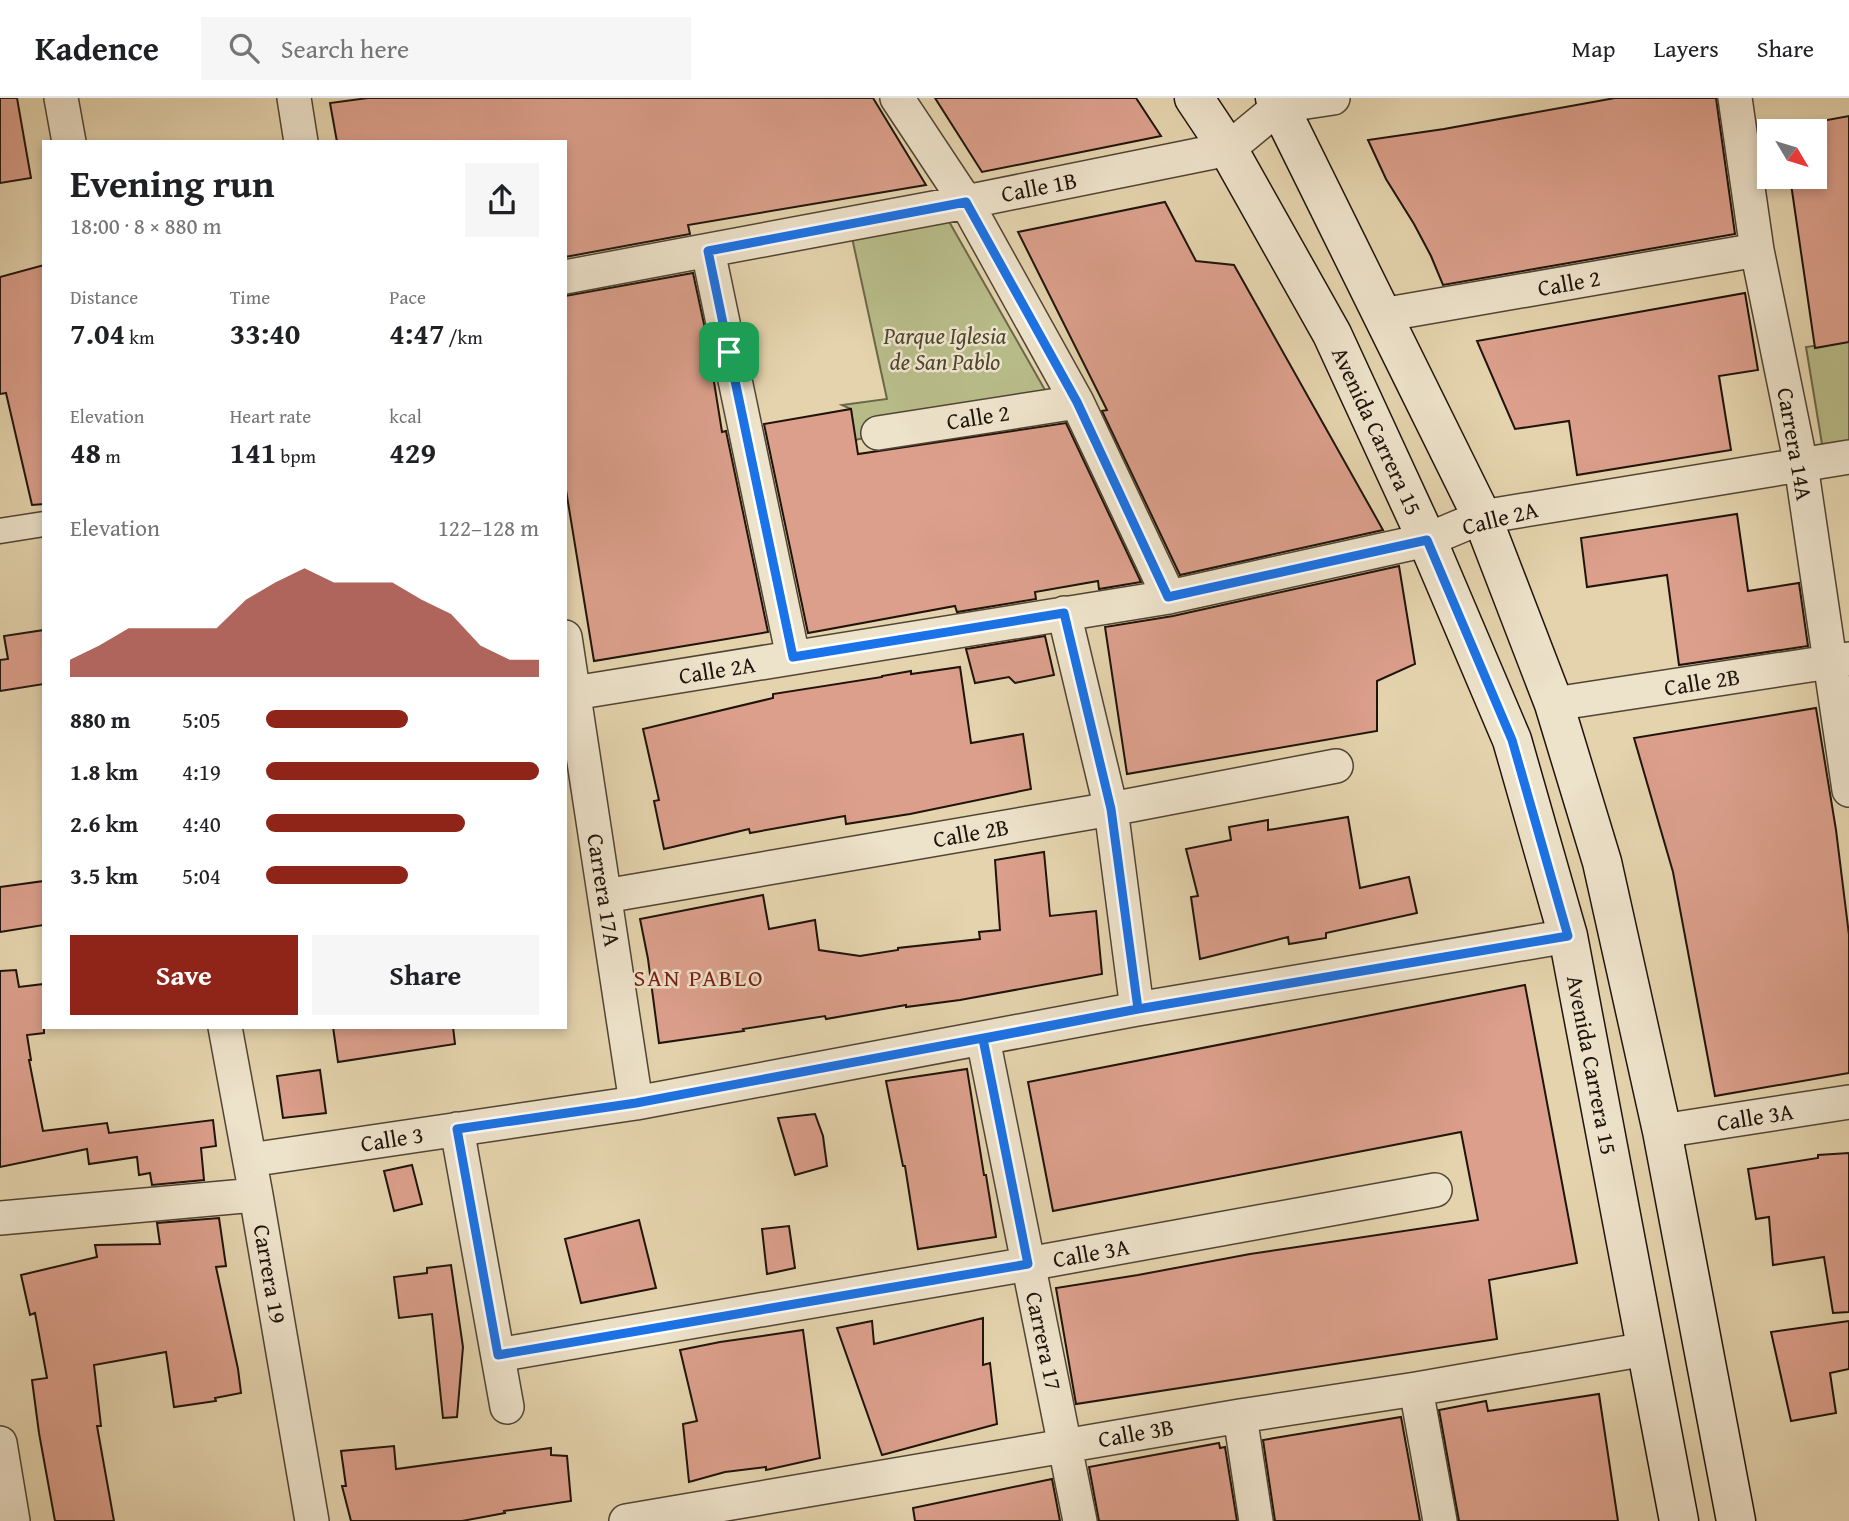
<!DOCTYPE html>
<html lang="en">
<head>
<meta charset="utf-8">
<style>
	body { margin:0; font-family:"Gentium Book Plus",serif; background:#f6f6f6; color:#202124; height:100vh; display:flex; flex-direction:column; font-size:26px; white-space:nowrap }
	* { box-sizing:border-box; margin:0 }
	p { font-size:23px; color:#757577 }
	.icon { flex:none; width:38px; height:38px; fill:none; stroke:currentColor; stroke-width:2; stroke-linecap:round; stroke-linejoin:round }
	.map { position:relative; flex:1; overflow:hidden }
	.side { position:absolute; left:42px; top:42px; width:525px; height:889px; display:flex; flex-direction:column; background:#fff; border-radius:0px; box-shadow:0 4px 10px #0003 }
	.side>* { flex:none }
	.needle { width:46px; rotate:128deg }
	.controls { position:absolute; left:1757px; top:21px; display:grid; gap:14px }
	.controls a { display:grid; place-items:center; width:70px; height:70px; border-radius:0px; background:#fff; box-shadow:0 4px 10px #0003; font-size:35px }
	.pin { position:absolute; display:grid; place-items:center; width:60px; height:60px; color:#fff; margin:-30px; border-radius:14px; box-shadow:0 4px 10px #0006 }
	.round { display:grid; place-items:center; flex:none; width:74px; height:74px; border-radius:0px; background:#f6f6f6 }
	.overview { display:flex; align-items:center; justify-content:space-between; height:119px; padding:0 28px }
	h1 { font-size:38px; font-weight:600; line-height:52px }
	.metrics { display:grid; grid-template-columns:repeat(3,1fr); gap:10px; height:119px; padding:7px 28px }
	.metrics div { display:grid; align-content:center }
	.metrics b { font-size:30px; font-weight:600 }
	.metrics small { font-size:19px; font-weight:400 }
	.metrics p { font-size:19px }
	.chart { height:196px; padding:14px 28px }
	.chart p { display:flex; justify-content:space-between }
	.chart svg { width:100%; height:126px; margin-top:7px; fill:#8f2418; opacity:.7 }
	.button { display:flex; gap:14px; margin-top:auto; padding:14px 28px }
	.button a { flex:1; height:80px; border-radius:0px; background:#8f2418; color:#fff; font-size:28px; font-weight:600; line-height:80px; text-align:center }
	.button a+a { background:#f6f6f6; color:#202124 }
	ul { padding:0 28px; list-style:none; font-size:23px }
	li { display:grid; grid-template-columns:112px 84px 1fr; align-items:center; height:52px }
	li i { height:18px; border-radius:9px; background:#8f2418 }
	header { display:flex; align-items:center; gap:42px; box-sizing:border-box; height:98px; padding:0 35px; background:#fff; border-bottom:2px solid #e0e0e0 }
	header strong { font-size:33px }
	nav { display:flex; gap:38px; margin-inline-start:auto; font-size:24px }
	.search { width:490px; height:63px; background:#f6f6f6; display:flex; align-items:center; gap:18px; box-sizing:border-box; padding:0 24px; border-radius:0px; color:#757577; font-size:26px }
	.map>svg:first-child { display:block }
	.green { fill:#b7bb88; stroke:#6b684a; stroke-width:2 }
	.building { fill:#db9f8b; stroke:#1f140b; stroke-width:2 }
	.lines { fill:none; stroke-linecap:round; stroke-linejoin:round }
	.pedestrian-casing { stroke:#504434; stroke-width:27 }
	.minor-casing { stroke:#504434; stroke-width:36 }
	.secondary-casing { stroke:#1f140b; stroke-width:41 }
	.pedestrian { stroke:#ede2ca; stroke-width:24 }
	.minor { stroke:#ede2ca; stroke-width:33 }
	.secondary { stroke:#ede2ca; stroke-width:38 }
	.route-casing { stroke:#fff; stroke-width:14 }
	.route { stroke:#1a73e8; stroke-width:9 }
	.labels { text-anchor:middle; stroke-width:5; stroke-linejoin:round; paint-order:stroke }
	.street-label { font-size:23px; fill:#1f140b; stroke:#ede2ca }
	.park-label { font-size:23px; font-style:italic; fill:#4d4630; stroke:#ede2ca }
	.neighbourhood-label { font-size:24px; letter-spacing:2px; fill:#7a1f14; stroke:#ede2ca }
</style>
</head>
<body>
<header>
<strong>Kadence</strong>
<div class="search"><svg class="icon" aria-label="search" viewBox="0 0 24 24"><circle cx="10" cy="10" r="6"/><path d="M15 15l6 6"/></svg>Search here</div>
<nav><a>Map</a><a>Layers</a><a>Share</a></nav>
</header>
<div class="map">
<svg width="1849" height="1423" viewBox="0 0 1849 1423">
	<rect width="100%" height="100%" fill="#e4d3ad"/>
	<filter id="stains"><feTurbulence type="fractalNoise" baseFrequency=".00286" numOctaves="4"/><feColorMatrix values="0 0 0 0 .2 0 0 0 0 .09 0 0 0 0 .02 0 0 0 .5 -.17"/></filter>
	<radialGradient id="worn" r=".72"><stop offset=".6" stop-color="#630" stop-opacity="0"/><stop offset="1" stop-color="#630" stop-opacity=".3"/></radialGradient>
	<path class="green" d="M947,120L1049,299L855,342L851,311L842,307L887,301L851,135Z
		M1849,243V346L1823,352L1806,249Z"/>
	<path class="building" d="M0,0H17L31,80L0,85Z
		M368,0H873L926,87L688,127L690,136L565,159V44H337L330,5Z
		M935,0H1136L1161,38L982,74Z
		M1615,0H1716L1735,136L1443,187L1431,158L1414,126L1386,81L1368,42L1444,31Z
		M1849,18V244L1815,250L1790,79H1815V33H1784V30Z
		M1165,104L1196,163L1234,167L1383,432L1180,477L1102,313L1107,312L1018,134Z
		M44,167V406L32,407L6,295L0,296V179Z
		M693,175L707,240L722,334L726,333L768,534L594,563L565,386V198Z
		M1745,195L1758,272L1719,278L1731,352L1577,377L1569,323L1515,331L1477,243Z
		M851,311L858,356L1066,325L1141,484L1099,491L1098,483L1035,494L1036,501L957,514L955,508L808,535L764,326Z
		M1737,416L1748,493L1799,485L1808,548L1679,567L1667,477L1587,489L1581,440Z
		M1399,468L1415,566L1377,583V633L1127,676L1105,529L1173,518Z
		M44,532V586L0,593V562L8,561L4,538Z
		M1045,538L1054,577L1015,585L1009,579L975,585L966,551Z
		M960,569L971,645L1023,636L1031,691L910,716L846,726L845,718L750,735L749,731L664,751L654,703L659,702L643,631L773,600V596L882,579V578L911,573V576Z
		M1816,610L1836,732L1849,837V975L1715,998L1673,774L1634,640Z
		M1348,719L1360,790L1409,779L1417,815L1326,835V840L1289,846L1288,839L1200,861L1191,799L1198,798L1186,751L1231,742L1229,729L1268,722V732Z
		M1044,754L1050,818L1096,813L1102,876L960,902L906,909V907L826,921L825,918L743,931L744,933L659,945L648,861L640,821L763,797L769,831L815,822L819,852L860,858L898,852V850L980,841L979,834L1000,832L995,762Z
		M44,783V827L0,834V789Z
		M16,872L19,889L44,886V935L27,937L31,962H29L43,1033L107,1025L109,1035L213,1022L216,1048L201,1050L204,1082L152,1087L150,1075L139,1077L137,1059L89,1066L87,1051L0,1069V873Z
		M1525,887L1577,1165L1489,1182L1497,1241L1076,1306L1056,1190L1138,1177L1250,1156L1478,1122L1461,1034L1053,1113L1028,984Z
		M333,929H453L455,946L338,964Z
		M967,971L984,1077H986L996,1139L918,1151L905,1068H903L886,983Z
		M320,972L326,1015L283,1020L277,978Z
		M815,1016L823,1038L827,1068L795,1077L778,1020Z
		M1849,1055V1214L1833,1215L1824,1159L1773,1167L1769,1119L1756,1121L1748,1071L1818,1060V1057Z
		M412,1067L422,1106L394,1113L384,1073Z
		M219,1120L226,1168L216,1169L238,1271L241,1295L215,1300L216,1303L174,1309L166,1254L94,1267L101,1328H97L114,1423H55L39,1335L32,1282L47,1280L35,1215L30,1217L21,1177L97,1159L95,1147L160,1146L157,1125Z
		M639,1122L656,1190L581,1205L565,1141Z
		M789,1128L795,1170L767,1176L762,1131Z
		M451,1167L463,1249L457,1319L443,1320L432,1216L399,1220L394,1179L427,1175V1170Z
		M983,1220V1267L990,1265L997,1326L882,1357L837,1230L872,1223L874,1246Z
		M1849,1223V1271L1830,1275L1836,1315L1791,1323L1771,1234Z
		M803,1232L820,1360L766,1372V1369L725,1374L689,1384L683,1326L697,1323L680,1252L720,1244Z
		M1599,1296L1618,1423H1459L1439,1312L1486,1303L1488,1313Z
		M1401,1319L1420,1423H1275L1263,1342Z
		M1219,1345L1220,1350L1225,1349L1237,1423H1099L1089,1369Z
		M394,1348L396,1371L551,1350V1357L567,1358L571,1403L504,1413L505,1415L462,1423H351L342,1388H346L341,1353Z
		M1052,1381L1060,1423H915L913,1410Z"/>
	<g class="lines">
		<g class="pedestrian-casing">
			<path id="pedestrian" d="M0,433L44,426"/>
		</g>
		<g class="minor-casing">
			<path id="minor" d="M61,0L69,44
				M294,0L301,44
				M897,0L966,104L1077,304L1169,499
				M1735,0L1757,152L1801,367L1849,692
				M708,153L793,559
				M565,179L966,104L1228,51L1280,8L1333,0
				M1382,217L1757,152
				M878,335L1077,304
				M1064,515L1111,711L1137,911
				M565,539L636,1005
				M574,595L1169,499L1427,442L1482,419L1849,359
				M1554,606L1849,561
				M605,798L1111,711L1336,668
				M225,929L256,1097L312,1423
				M983,941L1080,1423
				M457,1031L507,1309
				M1662,1033L1849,1004
				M250,1062L636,1005L1137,911L1568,838
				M0,1120L256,1097
				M498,1257L1028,1166L1435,1092
				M1416,1291L1440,1423
				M1240,1318L1256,1423
				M0,1345L13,1423
				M626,1423L1240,1318L1416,1291L1646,1251"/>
		</g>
		<g class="secondary-casing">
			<path id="secondary" d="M1194,0L1228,51L1332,236L1427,442L1512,642L1568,838L1679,1423
				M1275,0L1482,419L1554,606L1602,764L1662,1033L1736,1423"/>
		</g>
		<use href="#pedestrian" class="pedestrian"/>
		<use href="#minor" class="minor"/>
		<use href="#secondary" class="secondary"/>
	</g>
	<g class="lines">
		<g class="route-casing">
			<path id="route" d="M729,254L793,559L1064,515L1111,711L1138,911L636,1005L457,1031L498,1257L1028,1166L983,941L1138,911L1568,838L1512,642L1427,442L1168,499L1077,304L966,104L708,153L729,254"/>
		</g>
		<use href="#route" class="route"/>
	</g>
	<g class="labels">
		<g class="street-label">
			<text transform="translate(1039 89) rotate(-11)" y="8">Calle 1B</text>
			<text transform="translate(1569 185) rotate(-10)" y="8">Calle 2</text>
			<text transform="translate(978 319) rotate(-9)" y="8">Calle 2</text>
			<text transform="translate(1377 333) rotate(65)" y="8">Avenida Carrera 15</text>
			<text transform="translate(1795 346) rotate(80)" y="8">Carrera 14A</text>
			<text transform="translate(1500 420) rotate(-14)" y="8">Calle 2A</text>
			<text transform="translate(717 572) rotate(-9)" y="8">Calle 2A</text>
			<text transform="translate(1702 584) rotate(-9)" y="8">Calle 2B</text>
			<text transform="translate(971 735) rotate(-10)" y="8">Calle 2B</text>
			<text transform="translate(604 792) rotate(81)" y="8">Carrera 17A</text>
			<text transform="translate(1592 967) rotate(79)" y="8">Avenida Carrera 15</text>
			<text transform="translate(1755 1019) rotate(-9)" y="8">Calle 3A</text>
			<text transform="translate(392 1041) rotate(-9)" y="8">Calle 3</text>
			<text transform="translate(1091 1155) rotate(-10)" y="8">Calle 3A</text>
			<text transform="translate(270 1176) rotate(80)" y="8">Carrera 19</text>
			<text transform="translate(1044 1243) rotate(78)" y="8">Carrera 17</text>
			<text transform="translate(1136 1335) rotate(-10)" y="8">Calle 3B</text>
		</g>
		<g class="park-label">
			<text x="945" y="246">Parque Iglesia<tspan x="945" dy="26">de San Pablo</tspan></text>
		</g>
		<g class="neighbourhood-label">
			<text x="699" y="888">SAN PABLO</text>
		</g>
	</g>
	<rect width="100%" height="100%" filter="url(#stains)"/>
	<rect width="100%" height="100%" fill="url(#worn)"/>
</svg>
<div class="controls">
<a><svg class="needle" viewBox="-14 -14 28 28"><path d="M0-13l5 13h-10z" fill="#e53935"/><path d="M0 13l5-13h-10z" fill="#757577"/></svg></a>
</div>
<div class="pin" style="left:729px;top:254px;background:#1e9e55"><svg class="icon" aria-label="arrive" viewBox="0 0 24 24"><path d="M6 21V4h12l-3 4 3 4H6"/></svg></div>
<section class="side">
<div class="overview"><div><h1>Evening run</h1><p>18:00 · 8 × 880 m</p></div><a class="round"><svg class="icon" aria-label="share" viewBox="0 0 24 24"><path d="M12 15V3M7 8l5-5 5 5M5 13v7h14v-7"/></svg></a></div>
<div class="metrics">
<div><p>Distance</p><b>7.04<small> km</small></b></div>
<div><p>Time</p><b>33:40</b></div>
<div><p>Pace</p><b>4:47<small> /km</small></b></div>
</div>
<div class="metrics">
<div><p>Elevation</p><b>48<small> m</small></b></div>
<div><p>Heart rate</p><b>141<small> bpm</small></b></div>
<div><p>kcal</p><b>429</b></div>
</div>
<div class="chart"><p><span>Elevation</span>122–128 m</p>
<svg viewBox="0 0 160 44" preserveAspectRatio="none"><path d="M0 44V38L10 33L20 27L30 27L40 27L50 27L60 17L70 11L80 6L90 11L100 11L110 11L120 17L130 22L140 33L150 38L160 38V44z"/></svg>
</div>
<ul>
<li><b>880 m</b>5:05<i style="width:52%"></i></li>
<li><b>1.8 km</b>4:19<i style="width:100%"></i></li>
<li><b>2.6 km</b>4:40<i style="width:73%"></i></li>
<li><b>3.5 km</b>5:04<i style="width:52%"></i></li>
</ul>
<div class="button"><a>Save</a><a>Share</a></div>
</section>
</div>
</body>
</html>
